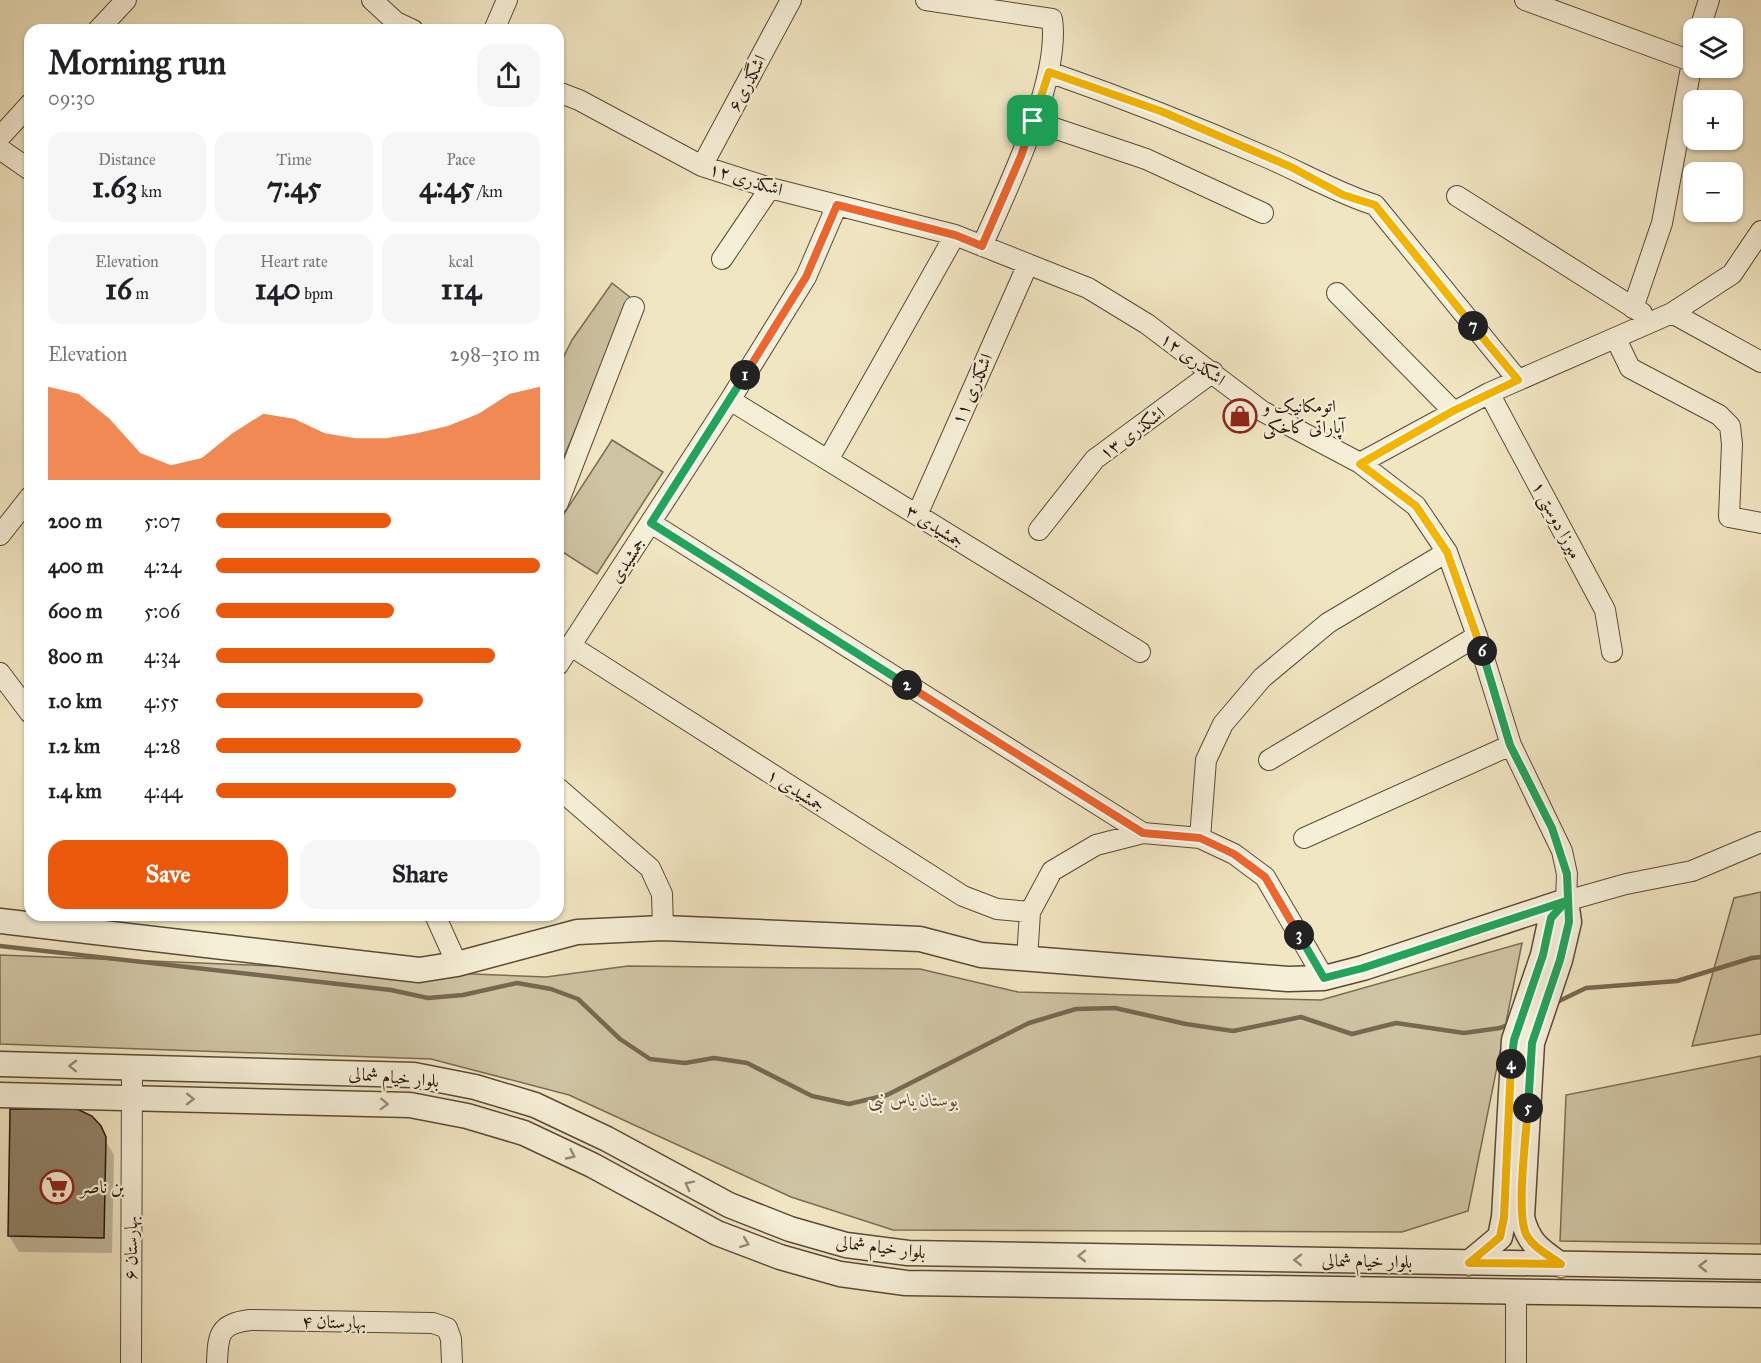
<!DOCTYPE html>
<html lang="en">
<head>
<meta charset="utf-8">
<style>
	body { margin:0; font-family:"IM FELL Great Primer",Amiri,serif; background:#f6f6f6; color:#202124; height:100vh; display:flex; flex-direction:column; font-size:22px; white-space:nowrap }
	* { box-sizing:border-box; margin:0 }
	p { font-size:20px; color:#757577 }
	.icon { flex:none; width:33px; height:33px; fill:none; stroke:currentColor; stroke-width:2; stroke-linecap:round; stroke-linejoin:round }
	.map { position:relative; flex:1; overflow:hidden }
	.side { position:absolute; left:24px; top:24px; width:540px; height:897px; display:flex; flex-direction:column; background:#fff; border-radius:18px; box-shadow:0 2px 4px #0004 }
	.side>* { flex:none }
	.controls { position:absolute; left:1683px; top:18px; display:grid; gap:12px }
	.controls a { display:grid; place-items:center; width:60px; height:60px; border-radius:12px; background:#fff; box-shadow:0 2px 4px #0004; font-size:30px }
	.pin { position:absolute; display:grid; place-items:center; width:51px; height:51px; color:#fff; margin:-26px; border-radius:12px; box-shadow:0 3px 9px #0006 }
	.km { position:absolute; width:30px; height:30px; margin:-15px; border-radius:50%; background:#222; color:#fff; font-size:16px; line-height:30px; text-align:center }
	.round { display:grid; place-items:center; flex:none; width:63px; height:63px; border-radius:18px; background:#f6f6f6 }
	.summary { display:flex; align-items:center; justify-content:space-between; height:102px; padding:0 24px }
	h1 { font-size:33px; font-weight:700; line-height:45px }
	.stats { display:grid; grid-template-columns:repeat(3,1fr); gap:9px; height:102px; padding:6px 24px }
	.stats div { display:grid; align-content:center; border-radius:15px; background:#f6f6f6; text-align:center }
	.stats b { font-size:30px; font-weight:700 }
	.stats small { font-size:16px; font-weight:400 }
	.stats p { font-size:16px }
	.chart { height:168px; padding:12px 24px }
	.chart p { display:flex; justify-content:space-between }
	.chart svg { width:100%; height:108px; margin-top:6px; fill:#ea580c; opacity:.7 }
	.action { display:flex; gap:12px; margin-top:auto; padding:12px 24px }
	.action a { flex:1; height:69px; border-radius:18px; background:#ea580c; color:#fff; font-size:24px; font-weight:700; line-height:69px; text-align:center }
	.action a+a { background:#f6f6f6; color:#202124 }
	ul { padding:0 24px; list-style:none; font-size:20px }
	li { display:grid; grid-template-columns:96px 72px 1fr; align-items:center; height:45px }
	li i { height:15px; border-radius:8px; background:#ea580c }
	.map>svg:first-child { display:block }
	.green { fill:#cec3a2; stroke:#7a6c54; stroke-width:1.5 }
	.shadow { fill:#0003 }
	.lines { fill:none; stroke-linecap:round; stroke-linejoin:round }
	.stream { stroke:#766851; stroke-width:4.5 }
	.building { fill:#908268; stroke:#261607; stroke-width:1.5 }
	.minor-casing { stroke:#594a36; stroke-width:22 }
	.tertiary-casing { stroke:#594a36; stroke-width:27 }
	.minor { stroke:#f6efd7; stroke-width:20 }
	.tertiary { stroke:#f6efd7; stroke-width:24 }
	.oneway { stroke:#988d79 }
	.split-1-casing { stroke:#fff; stroke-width:12 }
	.split-2-casing { stroke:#fff; stroke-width:12 }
	.split-3-casing { stroke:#fff; stroke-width:12 }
	.split-4-casing { stroke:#fff; stroke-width:12 }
	.split-5-casing { stroke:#fff; stroke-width:12 }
	.split-6-casing { stroke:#fff; stroke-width:12 }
	.split-7-casing { stroke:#fff; stroke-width:12 }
	.split-8-casing { stroke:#fff; stroke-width:12 }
	.split-1 { stroke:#f0652b; stroke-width:8 }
	.split-2 { stroke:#22a559; stroke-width:8 }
	.split-3 { stroke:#f0652b; stroke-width:8 }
	.split-4 { stroke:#22a559; stroke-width:8 }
	.split-5 { stroke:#f5b400; stroke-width:8 }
	.split-6 { stroke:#22a559; stroke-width:8 }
	.split-7 { stroke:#f5b400; stroke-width:8 }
	.split-8 { stroke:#f5b400; stroke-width:8 }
	.labels { text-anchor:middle; stroke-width:4.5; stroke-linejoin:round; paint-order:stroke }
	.street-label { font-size:18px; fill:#261607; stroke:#f6efd7 }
	.poi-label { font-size:18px; fill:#261607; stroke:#f6efd7; text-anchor:start }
	.park-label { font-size:18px; font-style:italic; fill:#584a36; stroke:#f6efd7 }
</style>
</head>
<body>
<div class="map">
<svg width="1761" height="1363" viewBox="0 0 1761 1363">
	<rect width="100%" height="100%" fill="#f1e6c2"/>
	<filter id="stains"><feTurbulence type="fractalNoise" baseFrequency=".00333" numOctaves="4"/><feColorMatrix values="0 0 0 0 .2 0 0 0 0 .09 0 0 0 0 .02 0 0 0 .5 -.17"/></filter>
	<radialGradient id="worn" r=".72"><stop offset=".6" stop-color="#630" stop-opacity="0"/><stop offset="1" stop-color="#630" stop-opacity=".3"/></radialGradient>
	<path class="green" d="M612,283L631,298L558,471V368L572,340Z
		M612,440L663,472L597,574L558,549V523Z
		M1761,892V1034L1692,1046L1734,898Z
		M1522,943L1468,1211L1402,1232L893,1230L791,1197L569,1095L431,1059L0,1044V955L546,977L628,966L920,969L1018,992L1321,1000Z
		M1761,1056V1244L1560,1241L1566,1095Z"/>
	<path class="shadow" d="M104,1138L114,1155L112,1253L19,1252L9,1236Z"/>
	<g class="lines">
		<path class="stream" d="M0,946L391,990L428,998L463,995L517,983L551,989L578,999L620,1039L650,1059L685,1063L714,1058L747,1063L812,1096L849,1104L887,1095L1029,1023L1076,1009L1115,1008L1186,1024L1233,1031L1301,1017L1352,1034L1396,1023L1464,1033L1500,1028L1512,1023
			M1555,1003L1586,988L1677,981L1752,958L1761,957"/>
	</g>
	<path class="building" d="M10,1109H77L92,1116L101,1126L106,1137L104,1238L8,1236Z"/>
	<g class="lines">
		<g class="minor-casing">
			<path id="minor" d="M372,0L396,22L413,30
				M926,0L1052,19C1061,80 1007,189 982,246
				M1525,0L1691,61
				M1700,28L1709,0
				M98,30L126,0
				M494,30L507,0
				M1049,72C1123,98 1195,126 1266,157C1303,173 1337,193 1375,205L1518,380
				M558,92L579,100L702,166L770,188L955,235L1088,288L1147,324L1262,411L1360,463L1416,506L1447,552L1477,636L1511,745L1562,851L1567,874L1566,901L1626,884L1692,871L1761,842
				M1033,121L1146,159L1263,213
				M0,137L30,104
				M0,149L30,170
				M702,166L791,0
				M1457,196L1642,313
				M722,259L770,188
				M1337,293L1453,411
				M1633,308L1662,223L1694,52
				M1672,313L1761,362
				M1616,339L1630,368L1719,415L1730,426L1732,444L1729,517L1761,523
				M1489,393L1605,610L1612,652
				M730,400L1140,652
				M828,460L955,235
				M1360,463L1489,393L1672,313L1732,274L1761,231
				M558,503L634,307
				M917,515L1028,264
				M651,523L1143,833
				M1039,530L1095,459L1213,372
				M0,535L30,497
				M571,646L963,896L997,909L1030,912
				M558,665L730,400L806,277L837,205
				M0,673L30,713
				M1269,760L1477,636
				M558,788L650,868L662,894L663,928
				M1200,838L1206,760L1223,724L1262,678L1328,623L1447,552
				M1304,838L1511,745
				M435,915L457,964
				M1027,959L1030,912L1052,871L1096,845L1143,833L1200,838L1234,854L1265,877L1324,978
				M131,1363L132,1068
				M217,1363C218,1334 219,1324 250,1320L433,1323L447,1328L451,1339L452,1363
				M1516,1363V1291"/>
		</g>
		<g class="tertiary-casing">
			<path id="tertiary" d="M0,921L419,970L457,964L577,932L663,928L920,939L981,955L1288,979L1324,978L1363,968L1566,901
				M0,1064L414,1075L475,1087L535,1105L607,1139L729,1205L790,1229L846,1245L908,1253L1761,1267
				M0,1095L410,1105L467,1116L524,1133L592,1165L717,1233L780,1257L840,1274L906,1283L1761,1295
				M1469,1263L1500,1237L1504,1217L1514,1040L1543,955L1551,918L1566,901
				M1561,1265C1540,1250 1528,1243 1522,1217L1532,1043L1560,960L1569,922L1566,901"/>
		</g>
		<use href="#minor" class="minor"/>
		<use href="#tertiary" class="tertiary"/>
	</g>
	<defs><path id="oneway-chevron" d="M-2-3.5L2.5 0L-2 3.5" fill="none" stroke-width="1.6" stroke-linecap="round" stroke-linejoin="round" transform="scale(1.5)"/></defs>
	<g class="oneway">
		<use href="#oneway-chevron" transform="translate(73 1066) rotate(-179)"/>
		<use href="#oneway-chevron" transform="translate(190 1099) rotate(1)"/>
		<use href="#oneway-chevron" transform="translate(384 1104) rotate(2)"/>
		<use href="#oneway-chevron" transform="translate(571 1155) rotate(25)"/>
		<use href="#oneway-chevron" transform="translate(689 1185) rotate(-153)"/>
		<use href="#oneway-chevron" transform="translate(745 1243) rotate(21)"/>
		<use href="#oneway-chevron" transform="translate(1082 1256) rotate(-179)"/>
		<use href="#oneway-chevron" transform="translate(1298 1260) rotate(-179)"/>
		<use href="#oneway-chevron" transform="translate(1703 1266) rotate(-179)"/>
	</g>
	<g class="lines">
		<g class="split-1-casing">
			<path id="split-1" d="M745,375L806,277L837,205L955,235L982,246L1021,156L1033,121"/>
		</g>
		<g class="split-2-casing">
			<path id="split-2" d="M745,375L651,523L907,685"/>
		</g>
		<g class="split-3-casing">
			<path id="split-3" d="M907,685L1143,833L1200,838L1234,854L1265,877L1299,935"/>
		</g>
		<g class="split-4-casing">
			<path id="split-4" d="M1299,935L1324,978L1363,968L1566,901L1551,918L1543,955L1514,1040L1511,1064"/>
		</g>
		<g class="split-5-casing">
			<path id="split-5" d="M1511,1064L1504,1217L1500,1237L1469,1263L1561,1264C1550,1256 1532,1247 1526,1234C1516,1212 1526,1136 1528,1108"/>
		</g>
		<g class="split-6-casing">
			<path id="split-6" d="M1482,651L1510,745L1552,828L1567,874L1569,922L1560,960L1532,1043L1528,1108"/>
		</g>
		<g class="split-7-casing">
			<path id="split-7" d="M1473,326L1518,380L1453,411L1360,464L1416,506L1447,552L1482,651"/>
		</g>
		<g class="split-8-casing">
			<path id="split-8" d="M1033,121L1049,72L1163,112L1291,167L1343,195L1375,205L1473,326"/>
		</g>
		<use href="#split-1" class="split-1"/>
		<use href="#split-2" class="split-2"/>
		<use href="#split-3" class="split-3"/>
		<use href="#split-4" class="split-4"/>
		<use href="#split-5" class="split-5"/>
		<use href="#split-6" class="split-6"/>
		<use href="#split-7" class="split-7"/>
		<use href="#split-8" class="split-8"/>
	</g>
	<defs>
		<g id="shop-ring" transform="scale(1.725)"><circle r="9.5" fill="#f6efd7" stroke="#8f2418" stroke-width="1.5"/><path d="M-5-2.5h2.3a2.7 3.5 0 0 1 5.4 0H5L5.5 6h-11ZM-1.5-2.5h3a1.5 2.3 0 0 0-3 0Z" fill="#8f2418"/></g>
		<g id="supermarket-ring" transform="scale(1.725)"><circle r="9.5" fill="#f6efd7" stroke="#8f2418" stroke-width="1.5"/><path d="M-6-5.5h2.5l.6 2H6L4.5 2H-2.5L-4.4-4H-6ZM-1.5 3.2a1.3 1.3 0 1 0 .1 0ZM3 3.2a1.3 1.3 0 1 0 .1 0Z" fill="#8f2418"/></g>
	</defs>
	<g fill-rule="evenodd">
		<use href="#shop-ring" x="1240" y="416"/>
		<use href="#supermarket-ring" x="57" y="1187"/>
	</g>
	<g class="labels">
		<g class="street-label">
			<text transform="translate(747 83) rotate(-62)" y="6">اشگذری۶</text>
			<text transform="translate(746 179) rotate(17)" y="6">اشکذری ۱۲</text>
			<text transform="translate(1193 359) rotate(37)" y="6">اشکذری ۱۲</text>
			<text transform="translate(972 389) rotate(-66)" y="6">اشکذری ۱۱</text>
			<text transform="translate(1132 433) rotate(-36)" y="6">اشکذری ۱۳</text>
			<text transform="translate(1557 520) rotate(62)" y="6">میرزا دوستی ۱</text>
			<text transform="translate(935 526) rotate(32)" y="6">جمشیدی ۳</text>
			<text transform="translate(627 560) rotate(-57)" y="6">جمشیدی</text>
			<text transform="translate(796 790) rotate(32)" y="6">جمشیدی ۱</text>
			<text transform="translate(394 1077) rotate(5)" y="6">بلوار خیام شمالی</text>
			<text transform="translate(881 1247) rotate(7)" y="6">بلوار خیام شمالی</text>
			<text transform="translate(131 1248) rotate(-90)" y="6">بهارستان ۶</text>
			<text transform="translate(1367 1261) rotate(1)" y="6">بلوار خیام شمالی</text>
			<text transform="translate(334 1322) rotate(1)" y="6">بهارستان ۴</text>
		</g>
		<g class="poi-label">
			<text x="1263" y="412">اتومکانیک و<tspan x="1263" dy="21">آپاراتی کاخکی</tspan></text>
			<text x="80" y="1193">بن ناصر</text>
		</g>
		<g class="park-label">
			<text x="913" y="1106">بوستان یاس نبی</text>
		</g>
	</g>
	<rect width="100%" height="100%" filter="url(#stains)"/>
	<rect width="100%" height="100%" fill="url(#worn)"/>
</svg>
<div class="controls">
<a><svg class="icon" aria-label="layers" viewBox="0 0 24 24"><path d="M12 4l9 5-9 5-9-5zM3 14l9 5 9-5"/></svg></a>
<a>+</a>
<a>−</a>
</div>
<div class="pin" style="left:1033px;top:121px;background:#1e9e55"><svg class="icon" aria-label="arrive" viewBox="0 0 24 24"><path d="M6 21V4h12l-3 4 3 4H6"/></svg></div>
<b class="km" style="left:745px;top:375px">1</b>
<b class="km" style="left:907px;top:685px">2</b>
<b class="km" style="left:1299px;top:935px">3</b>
<b class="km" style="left:1511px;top:1064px">4</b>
<b class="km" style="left:1528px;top:1108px">5</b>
<b class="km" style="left:1482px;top:651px">6</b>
<b class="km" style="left:1473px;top:326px">7</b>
<section class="side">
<div class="summary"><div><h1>Morning run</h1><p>09:30</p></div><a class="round"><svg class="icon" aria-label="share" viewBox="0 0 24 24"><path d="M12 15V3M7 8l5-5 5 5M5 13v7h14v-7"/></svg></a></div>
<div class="stats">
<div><p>Distance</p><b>1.63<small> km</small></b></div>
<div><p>Time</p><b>7:45</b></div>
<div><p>Pace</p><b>4:45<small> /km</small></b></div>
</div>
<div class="stats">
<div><p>Elevation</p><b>16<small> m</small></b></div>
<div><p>Heart rate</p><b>140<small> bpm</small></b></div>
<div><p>kcal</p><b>114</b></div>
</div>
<div class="chart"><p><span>Elevation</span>298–310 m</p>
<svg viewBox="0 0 160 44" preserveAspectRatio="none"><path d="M0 44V6L10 9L20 19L30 33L40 38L50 35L60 25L70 17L80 19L90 25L100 27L110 27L120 25L130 22L140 17L150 9L160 6V44z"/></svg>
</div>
<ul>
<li><b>200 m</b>5:07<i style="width:54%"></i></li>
<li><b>400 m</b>4:24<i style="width:100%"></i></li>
<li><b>600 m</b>5:06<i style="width:55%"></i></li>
<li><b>800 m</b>4:34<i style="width:86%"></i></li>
<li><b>1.0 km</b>4:55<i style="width:64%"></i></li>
<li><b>1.2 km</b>4:28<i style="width:94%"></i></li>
<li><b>1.4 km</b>4:44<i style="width:74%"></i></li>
</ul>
<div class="action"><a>Save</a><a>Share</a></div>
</section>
</div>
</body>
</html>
